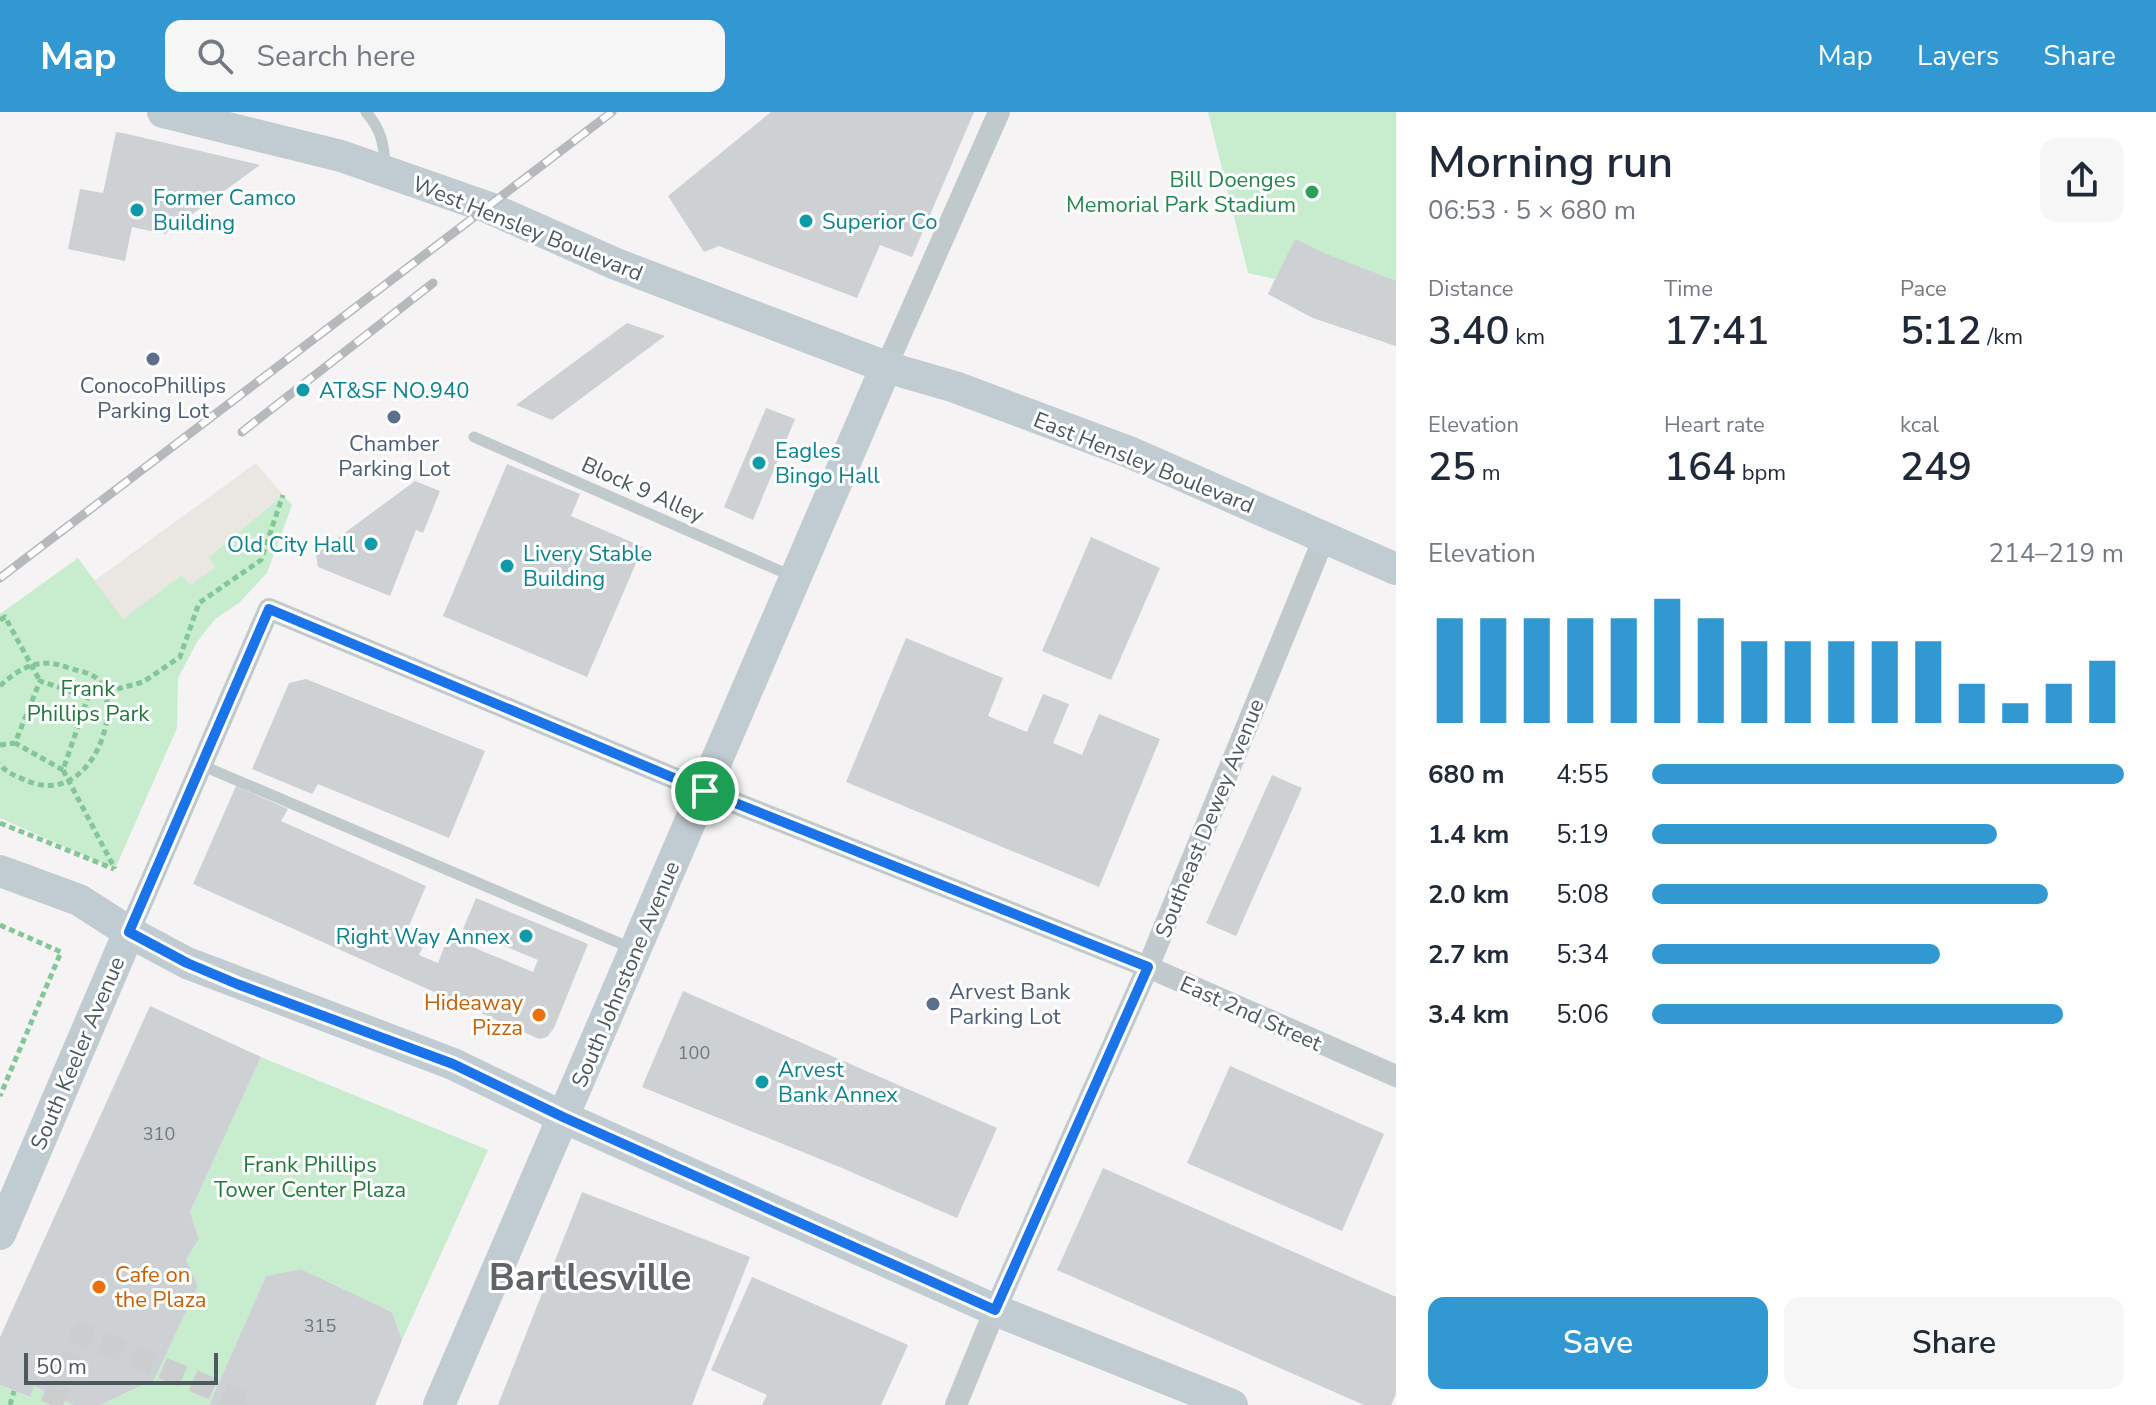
<!DOCTYPE html>
<html lang="en">
<head>
<meta charset="utf-8">
<style>
	body { margin:0; font-family:"Nunito Sans",sans-serif; background:#f6f6f7; color:#1f2937; height:100vh; display:flex; flex-direction:column; font-size:30px; white-space:nowrap }
	* { box-sizing:border-box; margin:0 }
	p { font-size:26px; color:#747a83 }
	.icon { flex:none; width:44px; height:44px; fill:none; stroke:currentColor; stroke-width:2; stroke-linecap:round; stroke-linejoin:round }
	.map { position:relative; flex:1; overflow:hidden }
	.drawer { display:flex; flex-direction:column; background:#fff; width:760px }
	.drawer>* { flex:none }
	.scale { position:absolute; left:24px; bottom:20px; width:194px; box-sizing:border-box; padding-left:8px; border:4px solid #4c5a5e; border-top:0; font-size:22px; line-height:28px; white-space:nowrap; color:#4c5a5e; -webkit-text-stroke:6px #fff; paint-order:stroke }
	.pin { position:absolute; display:grid; place-items:center; width:68px; height:68px; color:#fff; margin:-34px; border:4px solid #fff; border-radius:50%; box-shadow:0 2px 8px #0007 }
	.round { display:grid; place-items:center; flex:none; width:84px; height:84px; border-radius:16px; background:#f6f6f7 }
	.summary { display:flex; align-items:center; justify-content:space-between; height:136px; padding:0 32px }
	h1 { font-size:44px; font-weight:600; line-height:60px }
	.stats { display:grid; grid-template-columns:repeat(3,1fr); gap:12px; height:136px; padding:8px 32px }
	.stats div { display:grid; align-content:center }
	.stats b { font-size:40px; font-weight:600 }
	.stats small { font-size:22px; font-weight:400 }
	.stats p { font-size:22px }
	.chart { height:224px; padding:16px 32px }
	.chart p { display:flex; justify-content:space-between }
	.chart svg { width:100%; height:144px; margin-top:8px; stroke:#3198d1; stroke-width:6 }
	.action { display:flex; gap:16px; margin-top:auto; padding:16px 32px }
	.action a { flex:1; height:92px; border-radius:16px; background:#3198d1; color:#fff; font-size:32px; font-weight:600; line-height:92px; text-align:center }
	.action a+a { background:#f6f6f7; color:#1f2937 }
	ul { padding:0 32px; list-style:none; font-size:26px }
	li { display:grid; grid-template-columns:128px 96px 1fr; align-items:center; height:60px }
	li i { height:20px; border-radius:10px; background:#3198d1 }
	header { display:flex; align-items:center; gap:48px; box-sizing:border-box; height:112px; padding:0 40px; background:#3198d1; color:#fff }
	header strong { font-size:38px }
	nav { display:flex; gap:44px; margin-inline-start:auto; font-size:28px }
	.search { width:560px; height:72px; background:#f6f6f7; display:flex; align-items:center; gap:20px; box-sizing:border-box; padding:0 28px; border-radius:16px; color:#747a83; font-size:30px }
	main { display:flex; flex:1; min-height:0 }
	.map>svg:first-child { display:block }
	.commercial { fill:#eae6e1 }
	.green { fill:#c8ecce }
	.building { fill:#cdd1d4 }
	.lines { fill:none; stroke-linecap:round; stroke-linejoin:round }
	.street-tunnel { stroke:#cbcdce; stroke-width:22; stroke-dasharray:22 11; stroke-linecap:butt }
	.path { stroke:#83c697; stroke-width:5; stroke-dasharray:6 4; stroke-linecap:butt }
	.lane { stroke:#c0cacd; stroke-width:11 }
	.street { stroke:#c0cacd; stroke-width:22 }
	.secondary { stroke:#c1ccd2; stroke-width:32 }
	.rail-casing { stroke:#b6b9bc; stroke-width:9 }
	.rail { stroke:#fff; stroke-width:6; stroke-dasharray:18; stroke-linecap:butt }
	.route-casing { stroke:#fff; stroke-width:16 }
	.route { stroke:#1a73e8; stroke-width:10 }
	.leisure-dot { fill:#2e9e5b; stroke:#fff; stroke-width:3 }
	.culture-dot { fill:#0f9aa8; stroke:#fff; stroke-width:3 }
	.service-dot { fill:#5c6f8a; stroke:#fff; stroke-width:3 }
	.food-dot { fill:#e8710a; stroke:#fff; stroke-width:3 }
	.labels { text-anchor:middle; stroke-width:6; stroke-linejoin:round; paint-order:stroke }
	.number-label { font-size:18px; fill:#6c787c }
	.leisure-label { font-size:22px; fill:#27864d; stroke:#fff; text-anchor:end }
	.culture-label { font-size:22px; fill:#0d838f; stroke:#fff; text-anchor:start }
	.street-label { font-size:22px; fill:#4c5a5e; stroke:#fff }
	.service-label { font-size:22px; fill:#4e5e75; stroke:#fff }
	.park-label { font-size:22px; fill:#23793c; stroke:#fff }
	.food-label { font-size:22px; fill:#c56008; stroke:#fff; text-anchor:end }
	.town-label { font-size:38px; font-weight:bold; fill:#606467; stroke:#fff }
</style>
</head>
<body>
<header>
<strong>Map</strong>
<div class="search"><svg class="icon" aria-label="search" viewBox="0 0 24 24"><circle cx="10" cy="10" r="6"/><path d="M15 15l6 6"/></svg>Search here</div>
<nav><a>Map</a><a>Layers</a><a>Share</a></nav>
</header>
<main>
<div class="map">
<svg width="1396" height="1293" viewBox="0 0 1396 1293">
	<rect width="100%" height="100%" fill="#f5f3f3"/>
	<path class="commercial" d="M256,351L283,383L209,445L215,455L190,473L182,463L123,507L94,469Z"/>
	<path class="green" d="M1208,0H1396V234L1313,206L1268,182L1275,167L1248,161Z
		M283,383L292,393L267,461L239,491L215,507L197,530L178,566L177,616L115,757L0,706V502L78,446L123,507L182,463L190,473L215,455L209,445Z
		M261,945L488,1038L402,1228L392,1200L301,1157L266,1164L209,1293H100L154,1268L198,1174L186,1147L199,1127L190,1100Z
		M0,1273L29,1285L34,1274L73,1293H0Z"/>
	<path class="building" d="M771,0H974L912,145L880,133L857,186L719,134L704,140L668,84Z
		M116,20L123,21L260,53L165,122L132,115L125,149L68,137L80,77L103,81Z
		M1295,127L1329,143L1396,169V234L1313,206L1268,182Z
		M627,211L665,224L552,308L516,293Z
		M766,296L795,307L753,408L724,395Z
		M507,352L580,382L571,404L643,435L587,565L443,504Z
		M415,369L440,379L423,421L416,418L390,484L318,455L316,442Z
		M1091,425L1160,456L1111,568L1042,539Z
		M906,526L1003,566L988,604L1027,620L1043,582L1069,592L1053,631L1082,643L1099,602L1160,627L1099,775L846,670Z
		M306,567L485,639L449,726L318,672L312,682L252,657L289,571Z
		M1272,663L1302,676L1236,824L1206,811Z
		M236,674L288,697L281,709L426,774L406,821L425,830L419,843L438,851L448,825L533,860L538,848L463,817L476,786L588,832L554,916L547,925L539,927L193,772Z
		M683,879L997,1016L957,1106L842,1056L642,975Z
		M150,894L261,945L190,1100L199,1127L186,1147L198,1174L154,1268L100,1293H73L34,1274L30,1285L0,1273V1225Z
		M1230,954L1384,1022L1342,1119L1187,1051Z
		M1103,1056L1396,1185V1282L1391,1293H1364L1057,1158Z
		M582,1080L750,1145L692,1293H498Z
		M301,1157L392,1200L402,1228L375,1293H209L266,1164Z
		M752,1165L908,1233L881,1293H762L767,1283L711,1258Z"/>
	<g class="lines">
		<path class="street-tunnel" d="M51,1293L82,1222L251,1293"/>
		<path class="path" d="M0,508L5,505L40,569
			M0,574C19,556 39,545 66,555C74,558 88,560 95,565C128,590 92,699 25,668C15,663 5,661 0,651
			M88,585L143,570L180,545L199,491L261,448L283,383
			M0,633L15,631
			M63,658L15,631L40,569L88,585L63,658L115,757
			M0,711L114,757
			M0,813L61,840L0,984
			M10,1293L14,1279"/>
		<path class="lane" d="M366,0C381,17 384,32 385,54
			M474,325L794,465
			M201,653L631,836"/>
		<path class="street" d="M886,255L999,0
			M129,820L269,497L705,679L1148,855L1396,964
			M956,1293L995,1198L1148,855L1324,426"/>
		<path class="secondary" d="M163,0L341,44L487,95L616,152L886,255L955,275L1129,340L1396,457
			M0,759L79,788L129,820L187,851L453,952L563,1005L995,1198L1232,1293
			M0,1122L129,820
			M439,1293L886,255"/>
		<g class="rail-casing">
			<path id="rail" d="M242,320L433,171
				M0,466L612,0"/>
		</g>
		<use href="#rail" class="rail"/>
	</g>
	<g class="lines">
		<g class="route-casing">
			<path id="route" d="M269,497L705,679L1148,855L995,1198L563,1005L453,952L237,872L187,851L129,820Z"/>
		</g>
		<use href="#route" class="route"/>
	</g>
	<circle class="leisure-dot" cx="1312" cy="80" r="8"/>
	<g class="culture-dot">
		<circle cx="137" cy="98" r="8"/>
		<circle cx="806" cy="109" r="8"/>
		<circle cx="303" cy="278" r="8"/>
		<circle cx="759" cy="351" r="8"/>
		<circle cx="371" cy="432" r="8"/>
		<circle cx="507" cy="454" r="8"/>
		<circle cx="526" cy="824" r="8"/>
		<circle cx="762" cy="970" r="8"/>
	</g>
	<g class="service-dot">
		<circle cx="153" cy="247" r="8"/>
		<circle cx="394" cy="305" r="8"/>
		<circle cx="933" cy="892" r="8"/>
	</g>
	<g class="food-dot">
		<circle cx="539" cy="903" r="8"/>
		<circle cx="99" cy="1175" r="8"/>
	</g>
	<g class="labels">
		<g class="number-label">
			<text x="694" y="947">100</text>
			<text x="159" y="1028">310</text>
			<text x="320" y="1220">315</text>
		</g>
		<g class="leisure-label">
			<text x="1296" y="75">Bill Doenges<tspan x="1296" dy="25">Memorial Park Stadium</tspan></text>
		</g>
		<g class="culture-label">
			<text x="153" y="93">Former Camco<tspan x="153" dy="25">Building</tspan></text>
			<text x="822" y="117">Superior Co</text>
			<text x="319" y="286">AT&amp;SF NO.940</text>
			<text x="775" y="346">Eagles<tspan x="775" dy="25">Bingo Hall</tspan></text>
			<text x="355" y="440" text-anchor="end">Old City Hall</text>
			<text x="523" y="449">Livery Stable<tspan x="523" dy="25">Building</tspan></text>
			<text x="510" y="832" text-anchor="end">Right Way Annex</text>
			<text x="778" y="965">Arvest<tspan x="778" dy="25">Bank Annex</tspan></text>
		</g>
		<g class="street-label">
			<text transform="translate(528 116) rotate(22)" y="8">West Hensley Boulevard</text>
			<text transform="translate(1144 350) rotate(22)" y="8">East Hensley Boulevard</text>
			<text transform="translate(643 377) rotate(24)" y="8">Block 9 Alley</text>
			<text transform="translate(1209 706) rotate(-68)" y="8">Southeast Dewey Avenue</text>
			<text transform="translate(625 862) rotate(-67)" y="8">South Johnstone Avenue</text>
			<text transform="translate(1251 901) rotate(24)" y="8">East 2nd Street</text>
			<text transform="translate(77 941) rotate(-67)" y="8">South Keeler Avenue</text>
		</g>
		<g class="service-label">
			<text x="153" y="281">ConocoPhillips<tspan x="153" dy="25">Parking Lot</tspan></text>
			<text x="394" y="339">Chamber<tspan x="394" dy="25">Parking Lot</tspan></text>
			<text x="949" y="887" text-anchor="start">Arvest Bank<tspan x="949" dy="25">Parking Lot</tspan></text>
		</g>
		<g class="park-label">
			<text x="88" y="584">Frank<tspan x="88" dy="25">Phillips Park</tspan></text>
			<text x="310" y="1060">Frank Phillips<tspan x="310" dy="25">Tower Center Plaza</tspan></text>
		</g>
		<g class="food-label">
			<text x="523" y="898">Hideaway<tspan x="523" dy="25">Pizza</tspan></text>
			<text x="115" y="1170" text-anchor="start">Cafe on<tspan x="115" dy="25">the Plaza</tspan></text>
		</g>
		<g class="town-label">
			<text x="590" y="1178">Bartlesville</text>
		</g>
	</g>
</svg>
<div class="scale">50 m</div>
<div class="pin" style="left:705px;top:679px;background:#1e9e55"><svg class="icon" aria-label="arrive" viewBox="0 0 24 24"><path d="M6 21V4h12l-3 4 3 4H6"/></svg></div>
</div>
<section class="drawer">
<div class="summary"><div><h1>Morning run</h1><p>06:53 · 5 × 680 m</p></div><a class="round"><svg class="icon" aria-label="share" viewBox="0 0 24 24"><path d="M12 15V3M7 8l5-5 5 5M5 13v7h14v-7"/></svg></a></div>
<div class="stats">
<div><p>Distance</p><b>3.40<small> km</small></b></div>
<div><p>Time</p><b>17:41</b></div>
<div><p>Pace</p><b>5:12<small> /km</small></b></div>
</div>
<div class="stats">
<div><p>Elevation</p><b>25<small> m</small></b></div>
<div><p>Heart rate</p><b>164<small> bpm</small></b></div>
<div><p>kcal</p><b>249</b></div>
</div>
<div class="chart"><p><span>Elevation</span>214–219 m</p>
<svg viewBox="0 0 160 44" preserveAspectRatio="none"><path d="M5 44V12M15 44V12M25 44V12M35 44V12M45 44V12M55 44V6M65 44V12M75 44V19M85 44V19M95 44V19M105 44V19M115 44V19M125 44V32M135 44V38M145 44V32M155 44V25"/></svg>
</div>
<ul>
<li><b>680 m</b>4:55<i style="width:100%"></i></li>
<li><b>1.4 km</b>5:19<i style="width:73%"></i></li>
<li><b>2.0 km</b>5:08<i style="width:84%"></i></li>
<li><b>2.7 km</b>5:34<i style="width:61%"></i></li>
<li><b>3.4 km</b>5:06<i style="width:87%"></i></li>
</ul>
<div class="action"><a>Save</a><a>Share</a></div>
</section>
</main>
</body>
</html>
